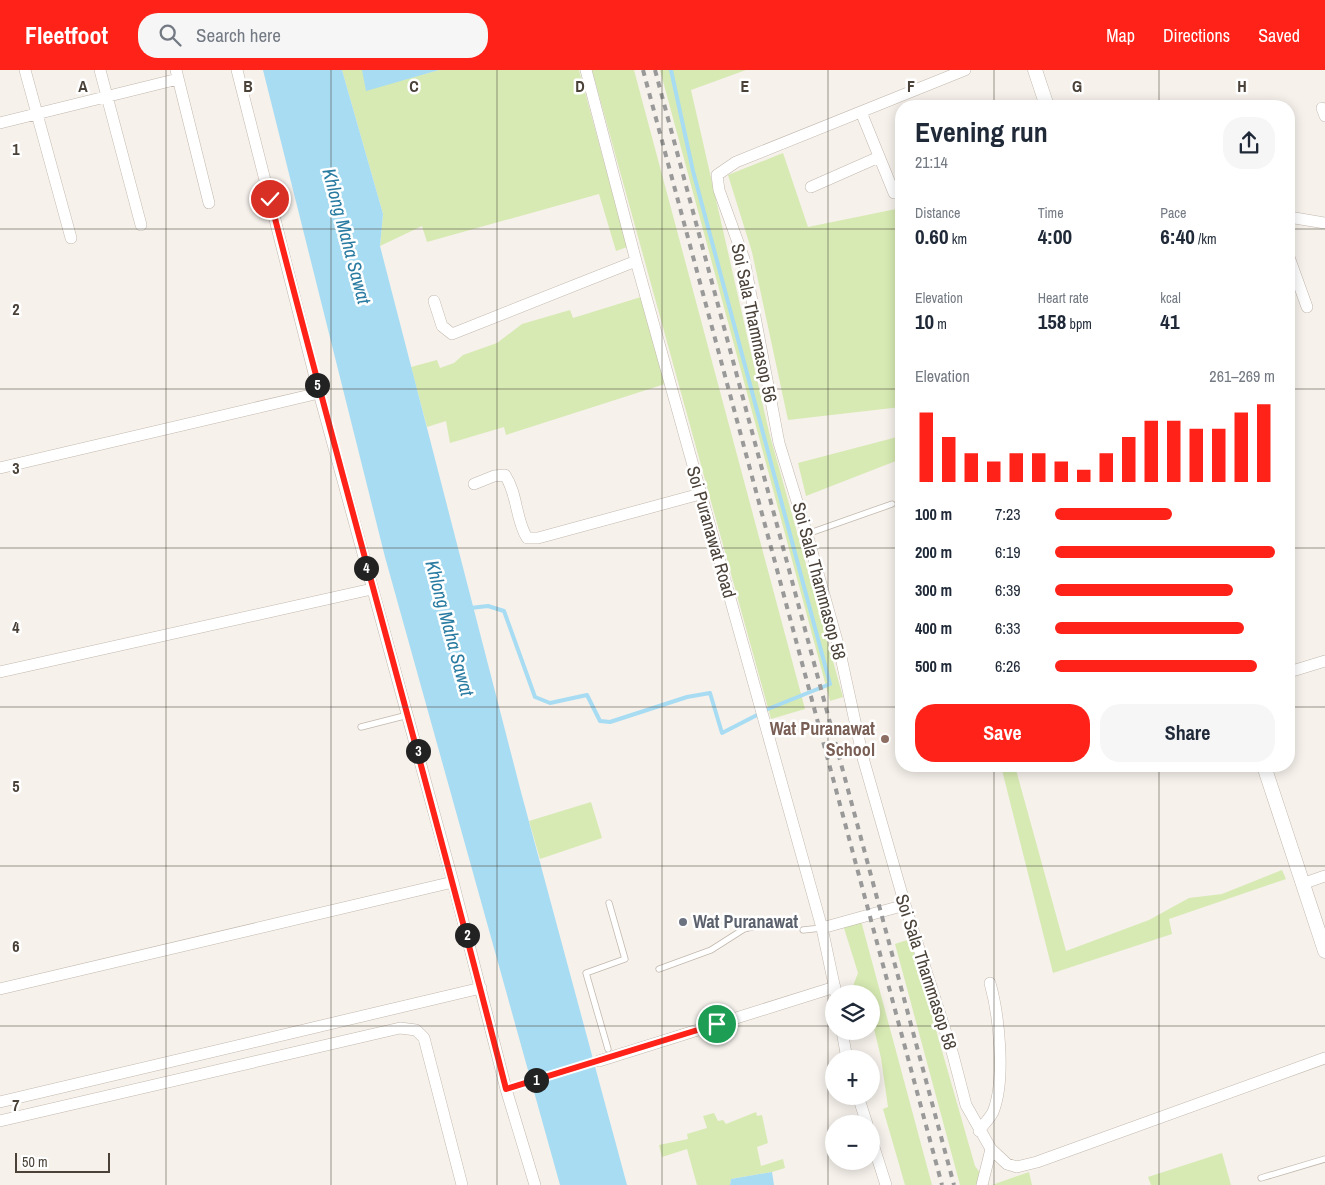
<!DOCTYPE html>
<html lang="en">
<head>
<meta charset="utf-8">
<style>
	body { margin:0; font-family:"Archivo Narrow",sans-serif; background:#f6f6f7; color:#1f2937; height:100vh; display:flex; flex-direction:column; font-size:19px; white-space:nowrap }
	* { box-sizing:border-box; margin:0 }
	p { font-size:16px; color:#747a83 }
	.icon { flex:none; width:28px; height:28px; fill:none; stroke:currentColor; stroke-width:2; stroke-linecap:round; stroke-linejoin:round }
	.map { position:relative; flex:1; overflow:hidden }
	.drawer { position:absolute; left:895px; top:30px; width:400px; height:672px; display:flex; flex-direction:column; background:#fff; border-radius:20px; box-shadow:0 2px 12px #0003 }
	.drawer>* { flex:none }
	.controls { position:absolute; left:825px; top:915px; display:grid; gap:10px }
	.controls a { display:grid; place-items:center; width:55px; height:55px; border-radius:50%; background:#fff; box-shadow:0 2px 12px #0003; font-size:25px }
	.scale { position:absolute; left:15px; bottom:12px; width:95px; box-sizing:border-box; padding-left:5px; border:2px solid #4a4138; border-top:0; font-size:14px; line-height:18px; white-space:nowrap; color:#4a4138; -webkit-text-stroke:4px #fff; paint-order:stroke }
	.pin { position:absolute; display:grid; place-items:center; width:42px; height:42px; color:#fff; margin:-21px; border:2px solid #fff; border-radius:50%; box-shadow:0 1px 5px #0007 }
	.km { position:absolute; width:25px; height:25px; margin:-12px; border-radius:50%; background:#222; color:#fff; font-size:14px; line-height:25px; text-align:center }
	.round { display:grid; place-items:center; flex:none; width:52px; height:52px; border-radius:20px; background:#f6f6f7 }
	.head { display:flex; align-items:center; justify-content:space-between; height:85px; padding:0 20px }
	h1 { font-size:28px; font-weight:700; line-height:38px }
	.figures { display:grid; grid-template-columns:repeat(3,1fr); gap:8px; height:85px; padding:5px 20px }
	.figures div { display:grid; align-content:center }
	.figures b { font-size:21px; font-weight:700 }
	.figures small { font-size:14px; font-weight:400 }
	.figures p { font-size:14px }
	.chart { height:140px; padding:10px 20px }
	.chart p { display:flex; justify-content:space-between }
	.chart svg { width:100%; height:90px; margin-top:5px; stroke:#ff2219; stroke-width:6 }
	.button { display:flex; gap:10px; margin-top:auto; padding:10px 20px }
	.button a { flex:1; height:58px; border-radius:20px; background:#ff2219; color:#fff; font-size:20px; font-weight:700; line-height:58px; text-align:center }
	.button a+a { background:#f6f6f7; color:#1f2937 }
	ul { padding:0 20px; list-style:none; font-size:16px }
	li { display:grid; grid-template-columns:80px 60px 1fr; align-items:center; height:38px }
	li i { height:12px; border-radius:6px; background:#ff2219 }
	header { display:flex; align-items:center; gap:30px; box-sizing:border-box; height:70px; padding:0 25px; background:#ff2219; color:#fff }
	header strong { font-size:24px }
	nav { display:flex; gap:28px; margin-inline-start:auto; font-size:18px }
	.search { width:350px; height:45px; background:#f6f6f7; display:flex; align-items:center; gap:12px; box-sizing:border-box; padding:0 18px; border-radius:20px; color:#747a83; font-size:19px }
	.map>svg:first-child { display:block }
	.green { fill:#d7eab3 }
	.water { fill:#a7dcf3 }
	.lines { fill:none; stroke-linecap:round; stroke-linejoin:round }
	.stream { stroke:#a7dcf3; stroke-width:4 }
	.service-casing { stroke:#c2b8ad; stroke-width:7 }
	.minor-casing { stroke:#c2b8ad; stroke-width:12 }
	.tertiary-casing { stroke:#c2b8ad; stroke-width:15 }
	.path { stroke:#c4b29e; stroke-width:2.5; stroke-dasharray:2.5 2.5; stroke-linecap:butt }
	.service { stroke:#fff; stroke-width:5.5 }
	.minor { stroke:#fff; stroke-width:11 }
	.tertiary { stroke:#fff; stroke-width:14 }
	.rail { stroke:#999; stroke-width:4; stroke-dasharray:6 6; stroke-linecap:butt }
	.route-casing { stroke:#fff; stroke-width:10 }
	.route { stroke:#ff2219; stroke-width:6 }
	.grid { fill:none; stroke:#4a4138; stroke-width:1; stroke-opacity:0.55 }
	.education-dot { fill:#8d6e63; stroke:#fff; stroke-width:2 }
	.worship-dot { fill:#6b7280; stroke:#fff; stroke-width:2 }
	.labels { text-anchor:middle; stroke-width:5; stroke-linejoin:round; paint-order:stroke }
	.street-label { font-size:18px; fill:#4a4138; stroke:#fff }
	.education-label { font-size:18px; font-weight:bold; fill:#785e54; stroke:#fff; text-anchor:end }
	.worship-label { font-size:18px; font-weight:bold; fill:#5b616d; stroke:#fff; text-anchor:start }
	.water-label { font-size:19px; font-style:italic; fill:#297ba1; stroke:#fff }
	.grid-label { font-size:16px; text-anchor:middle; font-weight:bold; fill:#4a4138; stroke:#fff; stroke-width:5; stroke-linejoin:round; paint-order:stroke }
</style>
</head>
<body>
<header>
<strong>Fleetfoot</strong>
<div class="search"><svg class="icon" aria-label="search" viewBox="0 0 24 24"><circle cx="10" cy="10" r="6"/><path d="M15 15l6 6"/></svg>Search here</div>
<nav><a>Map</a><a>Directions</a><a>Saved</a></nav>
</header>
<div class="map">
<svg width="1325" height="1115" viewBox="0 0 1325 1115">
	<rect width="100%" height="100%" fill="#f6f1eb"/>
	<path class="green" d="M342,0H363L366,20L439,0H579L627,177L616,181L599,124L427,172L422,156L380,176L383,144Z
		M592,0H634L805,639L771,649Z
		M660,0H746L691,20L769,362L843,627L830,631Z
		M783,83L808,157L901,138V337L788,350L752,182L728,105Z
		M641,227L665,314L506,365L504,357L450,373L446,351L427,357L411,297L437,290L440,298L454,293L463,285L497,273L522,254L570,240L573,248Z
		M901,366V389L806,426L798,393Z
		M1001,696H1015L1066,881L1149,850L1189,828L1222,824L1282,800L1286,809L1169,849L1172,864L1053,903Z
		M591,732L602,768L540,789L529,751Z
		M860,847L932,1115H905L883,1039L888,1037L881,988L871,946V924H855L853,916L858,903L844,858L849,851Z
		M910,869L975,1096L989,1115H960L895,874Z
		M756,1042L757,1046L762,1045L768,1073L757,1077L761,1096L783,1089L785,1098L772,1102L731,1109L730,1115H697L687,1079L662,1087L659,1075L688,1069L687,1064L707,1058L703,1046L714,1043L718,1051L723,1050L726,1054Z
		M1222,1083L1231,1115H1151L1148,1107Z
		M1029,1102L1032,1115H992Z"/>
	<path class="water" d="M263,0H342L383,144L380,176L521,722L627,1115H560L385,487Z
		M362,0H439L366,21Z
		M772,1102L774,1115H730L731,1109Z"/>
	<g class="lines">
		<path class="stream" d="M671,0L693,101L830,614L768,639
			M470,538L488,536L504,541L535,627L550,633L587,625L600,651L610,652L687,627L710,623L722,663L757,645"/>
		<g class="service-casing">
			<path id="service" d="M807,464L892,434
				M361,657L408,645
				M803,860L822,858
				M659,899L711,880L744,859L767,853
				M608,979L586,903L625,889L609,833
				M506,1019L516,1016
				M1261,1108L1325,1089"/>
		</g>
		<g class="minor-casing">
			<path id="minor" d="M25,0L71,168
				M100,0L141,155
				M176,0L209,133
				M237,0L319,323L453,812L506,1019L535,1115
				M586,0L636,191L822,858L836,924
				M965,0L736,92L717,105L719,120L744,189L779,373L807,464L839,578L863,688L905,835L953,985L966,1035L991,1079L1007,1094L1017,1097L1037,1092L1325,988
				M1322,38L1325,46
				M861,42L894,123
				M0,53L178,9
				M811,117L879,87
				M1289,147L1325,153
				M1289,187L1307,237
				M434,231L442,256L452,264L636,191
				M0,398L319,323
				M474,414L494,406L505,405C518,425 515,448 527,468H538L700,424
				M0,602L372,519
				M1289,602L1325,591
				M1302,814L1325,806
				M822,858L905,835
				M0,919L453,812
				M842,961L847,989
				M599,991L835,917
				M858,1026L867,1054
				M0,1032L481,918
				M0,1051L400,958L416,960L424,968L462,1115
				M979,1061C983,1055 990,1048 993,1042C1006,1010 999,945 990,913
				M871,1068L886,1115
				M982,1115L991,1079"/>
		</g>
		<g class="tertiary-casing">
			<path id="tertiary" d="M1035,0L1047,36
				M1264,696L1325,881"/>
		</g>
		<path class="path" d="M523,1014L589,994"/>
		<use href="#service" class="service"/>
		<use href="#minor" class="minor"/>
		<use href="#tertiary" class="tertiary"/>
		<path class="rail" d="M643,0L942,1115
			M655,0L954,1115"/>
	</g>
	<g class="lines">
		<g class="route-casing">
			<path id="route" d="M270,129C346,427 431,722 506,1019L717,954"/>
		</g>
		<use href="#route" class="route"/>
	</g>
	<path class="grid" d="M166,0V1115M331,0V1115M497,0V1115M662,0V1115M828,0V1115M994,0V36M1159,0V36M0,159H901M1289,159H1325M0,319H901M1289,319H1325M0,478H901M1289,478H1325M0,637H901M1289,637H1325M994,696V1115M1159,696V1115M0,796H1325M0,956H834M871,956H1325"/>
	<circle class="education-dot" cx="885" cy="669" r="5"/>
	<circle class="worship-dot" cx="683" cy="852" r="5"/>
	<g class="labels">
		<g class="street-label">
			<text transform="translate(754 253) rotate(78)" y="6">Soi Sala Thammasop 56</text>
			<text transform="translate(711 462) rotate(74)" y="6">Soi Puranawat Road</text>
			<text transform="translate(819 511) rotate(75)" y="6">Soi Sala Thammasop 58</text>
			<text transform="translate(926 902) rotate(72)" y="6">Soi Sala Thammasop 58</text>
		</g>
		<g class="education-label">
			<text x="875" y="665">Wat Puranawat<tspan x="875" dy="21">School</tspan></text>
		</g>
		<g class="worship-label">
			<text x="693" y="858">Wat Puranawat</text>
		</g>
		<g class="water-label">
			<text transform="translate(347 166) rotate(75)" y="7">Khlong Maha Sawat</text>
			<text transform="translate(450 558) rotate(75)" y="7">Khlong Maha Sawat</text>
		</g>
	</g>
	<g class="grid-label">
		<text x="83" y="22">A</text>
		<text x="248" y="22">B</text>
		<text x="414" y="22">C</text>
		<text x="580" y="22">D</text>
		<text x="745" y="22">E</text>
		<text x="911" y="22">F</text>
		<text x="1077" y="22">G</text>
		<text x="1242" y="22">H</text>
		<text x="16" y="85">1</text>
		<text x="16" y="245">2</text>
		<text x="16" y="404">3</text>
		<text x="16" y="563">4</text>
		<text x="16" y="722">5</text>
		<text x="16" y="882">6</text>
		<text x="16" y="1041">7</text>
	</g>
</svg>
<div class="controls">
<a><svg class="icon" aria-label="layers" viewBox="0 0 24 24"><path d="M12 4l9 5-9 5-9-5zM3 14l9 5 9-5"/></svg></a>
<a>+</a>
<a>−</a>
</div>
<div class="scale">50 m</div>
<div class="pin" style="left:717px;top:954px;background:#1e9e55"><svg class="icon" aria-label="arrive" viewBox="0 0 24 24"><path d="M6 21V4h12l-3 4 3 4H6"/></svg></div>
<div class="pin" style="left:270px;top:129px;background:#d93025"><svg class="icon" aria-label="check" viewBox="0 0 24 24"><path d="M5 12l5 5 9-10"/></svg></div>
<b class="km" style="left:536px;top:1010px">1</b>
<b class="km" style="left:467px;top:865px">2</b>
<b class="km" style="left:418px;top:681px">3</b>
<b class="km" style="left:366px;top:498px">4</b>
<b class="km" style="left:317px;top:315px">5</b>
<section class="drawer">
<div class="head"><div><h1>Evening run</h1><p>21:14</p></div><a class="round"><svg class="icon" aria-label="share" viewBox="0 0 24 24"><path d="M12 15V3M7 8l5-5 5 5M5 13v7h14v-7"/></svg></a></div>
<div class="figures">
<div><p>Distance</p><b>0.60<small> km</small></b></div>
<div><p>Time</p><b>4:00</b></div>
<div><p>Pace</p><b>6:40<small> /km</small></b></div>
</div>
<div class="figures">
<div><p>Elevation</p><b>10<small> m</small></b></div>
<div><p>Heart rate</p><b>158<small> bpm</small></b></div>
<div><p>kcal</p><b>41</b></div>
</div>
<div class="chart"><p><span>Elevation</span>261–269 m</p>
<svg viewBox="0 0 160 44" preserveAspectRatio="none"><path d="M5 44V10M15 44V22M25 44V30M35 44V34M45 44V30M55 44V30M65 44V34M75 44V38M85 44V30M95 44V22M105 44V14M115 44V14M125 44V18M135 44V18M145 44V10M155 44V6"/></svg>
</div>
<ul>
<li><b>100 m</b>7:23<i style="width:53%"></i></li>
<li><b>200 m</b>6:19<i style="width:100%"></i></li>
<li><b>300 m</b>6:39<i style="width:81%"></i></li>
<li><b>400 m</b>6:33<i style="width:86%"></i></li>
<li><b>500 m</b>6:26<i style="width:92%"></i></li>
</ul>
<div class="button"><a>Save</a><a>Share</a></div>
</section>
</div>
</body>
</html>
